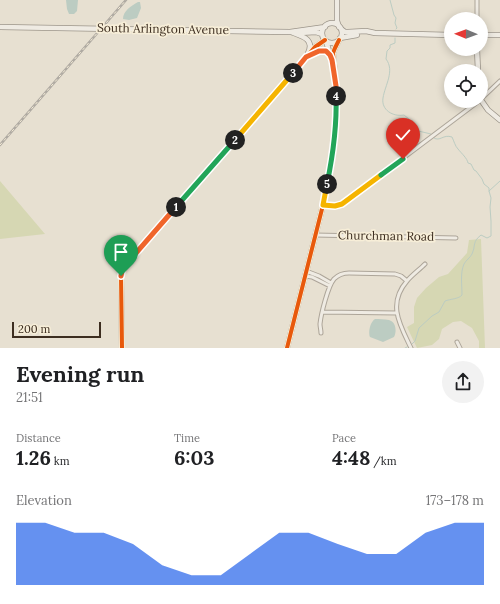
<!DOCTYPE html>
<html lang="en">
<head>
<meta charset="utf-8">
<style>
	body { margin:0; font-family:Lora,serif; background:#f2f2f2; color:#202124; height:100vh; display:flex; flex-direction:column; font-size:15px; white-space:nowrap }
	* { box-sizing:border-box; margin:0 }
	p { font-size:13px; color:#757577 }
	.icon { flex:none; width:22px; height:22px; fill:none; stroke:currentColor; stroke-width:2; stroke-linecap:round; stroke-linejoin:round }
	.map { position:relative; height:348px; overflow:hidden }
	.side { display:flex; flex-direction:column; background:#fff; flex:1 }
	.side>* { flex:none }
	.needle { width:26px; rotate:271deg }
	.controls { position:absolute; left:444px; top:12px; display:grid; gap:8px }
	.controls a { display:grid; place-items:center; width:44px; height:44px; border-radius:50%; background:#fff; box-shadow:0 2px 10px #0003; font-size:20px }
	.scale { position:absolute; left:12px; bottom:10px; width:89px; box-sizing:border-box; padding-left:4px; border:2px solid #3d2e20; border-top:0; font-size:11px; line-height:14px; white-space:nowrap; color:#3d2e20; -webkit-text-stroke:3px #f7eed8; paint-order:stroke }
	.pin { position:absolute; display:grid; place-items:center; width:34px; height:34px; color:#fff; margin:-41px -17px; border-radius:50% 50% 50% 0; rotate:-45deg; box-shadow:0 0 4px #0007 }
	.pin .icon { rotate:45deg }
	.km { position:absolute; width:20px; height:20px; margin:-10px; border-radius:50%; background:#222; color:#fff; font-size:11px; line-height:20px; text-align:center }
	.round { display:grid; place-items:center; flex:none; width:42px; height:42px; border-radius:21px; background:#f2f2f2 }
	.head { display:flex; align-items:center; justify-content:space-between; height:68px; padding:0 16px }
	h1 { font-size:22px; font-weight:700; line-height:30px }
	.metrics { display:grid; grid-template-columns:repeat(3,1fr); gap:6px; height:68px; padding:4px 16px }
	.metrics div { display:grid; align-content:center }
	.metrics b { font-size:20px; font-weight:700 }
	.metrics small { font-size:11px; font-weight:400 }
	.metrics p { font-size:11px }
	.chart { height:112px; padding:8px 16px }
	.chart p { display:flex; justify-content:space-between }
	.chart svg { width:100%; height:72px; margin-top:4px; fill:#2563eb; opacity:.7 }
	.map>svg:first-child { display:block }
	.green { fill:#d6d7b3 }
	.water { fill:#bcccc2 }
	.lines { fill:none; stroke-linecap:round; stroke-linejoin:round }
	.stream { stroke:#bcccc2; stroke-width:1 }
	.street-casing { stroke:#ada599; stroke-width:5 }
	.secondary-casing { stroke:#9c958a; stroke-width:6 }
	.street { stroke:#efebe3; stroke-width:3 }
	.secondary { stroke:#efebe3; stroke-width:4.5 }
	.rail-casing { stroke:#afaaa2; stroke-width:2.5 }
	.rail { stroke:#f7eed8; stroke-width:1; stroke-dasharray:3; stroke-linecap:butt }
	.cycleway-casing { stroke:#f7eed8; stroke-width:6 }
	.cycleway { stroke:#e8590c; stroke-width:4 }
	.split-1-casing { stroke:#fff; stroke-width:8 }
	.split-2-casing { stroke:#fff; stroke-width:8 }
	.split-3-casing { stroke:#fff; stroke-width:8 }
	.split-4-casing { stroke:#fff; stroke-width:8 }
	.split-5-casing { stroke:#fff; stroke-width:8 }
	.split-6-casing { stroke:#fff; stroke-width:8 }
	.split-7-casing { stroke:#fff; stroke-width:8 }
	.split-1 { stroke:#f0652b; stroke-width:5 }
	.split-2 { stroke:#22a559; stroke-width:5 }
	.split-3 { stroke:#f5b400; stroke-width:5 }
	.split-4 { stroke:#f0652b; stroke-width:5 }
	.split-5 { stroke:#22a559; stroke-width:5 }
	.split-6 { stroke:#f5b400; stroke-width:5 }
	.split-7 { stroke:#22a559; stroke-width:5 }
	.labels { text-anchor:middle; stroke-width:3.5; stroke-linejoin:round; paint-order:stroke }
	.street-label { font-size:12px; fill:#3d2e20; stroke:#f7eed8 }
</style>
</head>
<body>
<div class="map">
<svg width="500" height="348" viewBox="0 0 500 348">
	<rect width="100%" height="100%" fill="#e7e0d1"/>
	<path class="green" d="M0,181L45,234L0,239Z
		M481,239L485,348H479V341L472,328L461,321L453,322L442,329L439,339L432,345L417,348L407,327L414,323V307L417,298L426,288L439,277L448,274L467,253L469,240Z"/>
	<path class="water" d="M66,0H78L77,11L74,14H69L67,9Z
		M138,2H140L141,8L137,18L129,20L123,19C123,11 131,6 138,2Z
		M375,319C379,319 384,319 389,320C396,322 397,331 394,337L383,342L370,337C368,333 370,322 375,319Z"/>
	<g class="lines">
		<path class="stream" d="M390,0L394,15L396,18L395,23L397,28L396,29
			M395,38V43L390,45V48L387,51L386,59C395,71 385,85 383,98C381,110 393,117 404,115L409,119L408,127L410,129L431,134L432,135
			M434,138C440,142 443,134 452,137C454,141 455,146 458,149C462,154 467,158 468,163L471,164L474,170L476,171L482,179L484,184L489,188V191
			M412,344L415,341L419,328L432,316L439,312L445,301C450,299 459,299 462,295C462,285 460,273 464,264C466,260 470,258 472,254C476,245 472,242 481,235L487,238L491,236V221L490,207L491,198L489,191L500,181
			M405,348L407,347"/>
		<g class="street-casing">
			<path id="street" d="M477,0V19
				M481,99L500,81
				M323,205L335,206L342,204L479,101
				M315,235L456,238
				M306,271L319,276L331,283
				M305,276L312,277L330,286
				M323,312L397,313
				M321,333C321,330 320,327 320,324C321,314 328,286 334,279C338,275 343,273 349,273L395,274L401,276L407,281
				M457,342L460,348
				M411,348C400,325 387,304 407,281C412,275 419,270 425,264"/>
		</g>
		<g class="secondary-casing">
			<path id="secondary" d="M337,0V21L339,27
				M322 33a10 10 0 1 1 20 0a10 10 0 1 1-20 0Z
				M0,27L290,32L325,27
				M341,29L345,32H348L366,31L375,33L451,35
				M291,32C302,36 315,39 308,53
				M299,33L316,32L322,34
				M481,35H500
				M340,38L357,35
				M326,41L332,61
				M477,49L478,71
				M310,55C318,50 322,48 330,54
				M481,100L488,110L500,120
				M122,348L121,276V272L123,268L315,47L325,40
				M287,348L323,205L331,164L335,137L336,106V86L333,53L335,48L339,40"/>
		</g>
		<use href="#street" class="street"/>
		<use href="#secondary" class="secondary"/>
		<g class="rail-casing">
			<path id="rail" d="M0,145L126,0"/>
		</g>
		<use href="#rail" class="rail"/>
		<g class="cycleway-casing">
			<path id="cycleway" d="M122,348L121,276V272L123,268L315,47L325,40
				M287,348L323,205L331,164L335,137L336,106V86L333,53L335,48L339,40"/>
		</g>
		<use href="#cycleway" class="cycleway"/>
	</g>
	<g class="lines">
		<g class="split-1-casing">
			<path id="split-1" d="M121,276L122,271L123,268L176,207"/>
		</g>
		<g class="split-2-casing">
			<path id="split-2" d="M176,207L235,140"/>
		</g>
		<g class="split-3-casing">
			<path id="split-3" d="M235,140L293,73"/>
		</g>
		<g class="split-4-casing">
			<path id="split-4" d="M293,73L306,57L319,51H326L330,55L332,60L336,86V96"/>
		</g>
		<g class="split-5-casing">
			<path id="split-5" d="M327,184C333,155 337,125 336,96"/>
		</g>
		<g class="split-6-casing">
			<path id="split-6" d="M327,184L323,205L335,206L342,204L381,175"/>
		</g>
		<g class="split-7-casing">
			<path id="split-7" d="M381,175L403,159"/>
		</g>
		<use href="#split-1" class="split-1"/>
		<use href="#split-2" class="split-2"/>
		<use href="#split-3" class="split-3"/>
		<use href="#split-4" class="split-4"/>
		<use href="#split-5" class="split-5"/>
		<use href="#split-6" class="split-6"/>
		<use href="#split-7" class="split-7"/>
	</g>
	<g class="labels">
		<g class="street-label">
			<text transform="translate(163 29) rotate(1)" y="4">South Arlington Avenue</text>
			<text transform="translate(386 236) rotate(1)" y="4">Churchman Road</text>
		</g>
	</g>
</svg>
<div class="controls">
<a><svg class="needle" viewBox="-14 -14 28 28"><path d="M0-13l5 13h-10z" fill="#e53935"/><path d="M0 13l5-13h-10z" fill="#757577"/></svg></a>
<a><svg class="icon" aria-label="locate" viewBox="0 0 24 24"><circle cx="12" cy="12" r="6"/><path d="M12 2v4M12 18v4M2 12h4M18 12h4"/></svg></a>
</div>
<div class="scale">200 m</div>
<div class="pin" style="left:121px;top:276px;background:#1e9e55"><svg class="icon" aria-label="arrive" viewBox="0 0 24 24"><path d="M6 21V4h12l-3 4 3 4H6"/></svg></div>
<div class="pin" style="left:403px;top:159px;background:#d93025"><svg class="icon" aria-label="check" viewBox="0 0 24 24"><path d="M5 12l5 5 9-10"/></svg></div>
<b class="km" style="left:176px;top:207px">1</b>
<b class="km" style="left:235px;top:140px">2</b>
<b class="km" style="left:293px;top:73px">3</b>
<b class="km" style="left:336px;top:96px">4</b>
<b class="km" style="left:327px;top:184px">5</b>
</div>
<section class="side">
<div class="head"><div><h1>Evening run</h1><p>21:51</p></div><a class="round"><svg class="icon" aria-label="share" viewBox="0 0 24 24"><path d="M12 15V3M7 8l5-5 5 5M5 13v7h14v-7"/></svg></a></div>
<div class="metrics">
<div><p>Distance</p><b>1.26<small> km</small></b></div>
<div><p>Time</p><b>6:03</b></div>
<div><p>Pace</p><b>4:48<small> /km</small></b></div>
</div>
<div class="chart"><p><span>Elevation</span>173–178 m</p>
<svg viewBox="0 0 160 44" preserveAspectRatio="none"><path d="M0 44V6L10 6L20 12L30 12L40 19L50 32L60 38L70 38L80 25L90 12L100 12L110 19L120 25L130 25L140 12L150 6L160 6V44z"/></svg>
</div>
</section>
</body>
</html>
